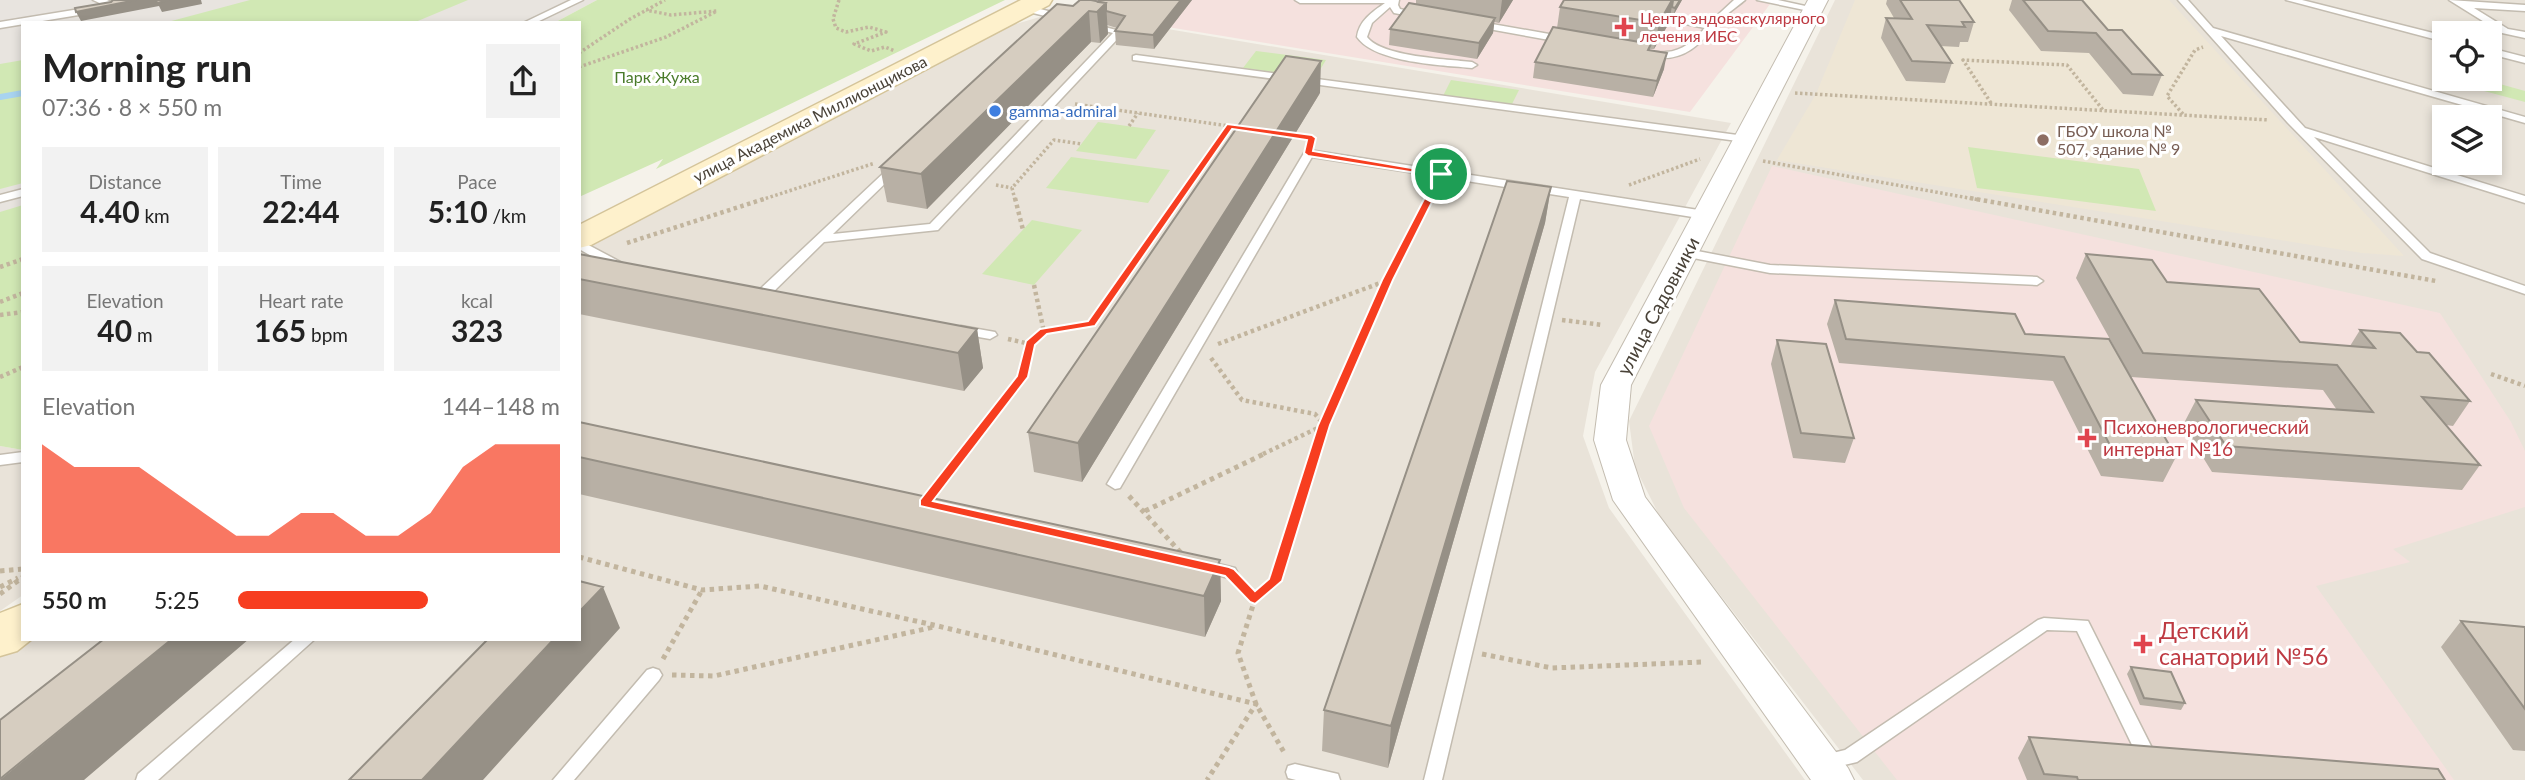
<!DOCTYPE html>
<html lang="en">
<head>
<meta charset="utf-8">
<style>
	body { margin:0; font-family:Lato,sans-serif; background:#f2f2f2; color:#222; height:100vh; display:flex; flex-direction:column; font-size:26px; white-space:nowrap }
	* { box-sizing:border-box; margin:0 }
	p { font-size:23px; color:#767676 }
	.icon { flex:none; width:38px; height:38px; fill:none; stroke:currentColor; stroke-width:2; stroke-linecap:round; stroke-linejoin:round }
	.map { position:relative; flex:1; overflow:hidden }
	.details { position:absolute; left:21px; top:21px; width:560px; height:620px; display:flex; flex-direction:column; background:#fff; border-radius:0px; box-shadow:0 4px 10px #0003 }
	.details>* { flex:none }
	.buttons { position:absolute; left:2432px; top:21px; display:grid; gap:14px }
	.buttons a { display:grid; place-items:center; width:70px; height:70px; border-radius:0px; background:#fff; box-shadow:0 4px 10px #0003; font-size:35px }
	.pin { position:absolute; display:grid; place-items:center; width:60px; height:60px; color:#fff; margin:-30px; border:4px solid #fff; border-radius:50%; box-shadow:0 2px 7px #0007 }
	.round { display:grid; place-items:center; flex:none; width:74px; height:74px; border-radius:0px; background:#f2f2f2 }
	.summary { display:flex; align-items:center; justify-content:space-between; height:119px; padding:0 21px }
	h1 { font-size:38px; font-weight:700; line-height:52px }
	.stats { display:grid; grid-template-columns:repeat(3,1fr); gap:10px; height:119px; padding:7px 21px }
	.stats div { display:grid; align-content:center; border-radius:0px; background:#f2f2f2; text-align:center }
	.stats b { font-size:30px; font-weight:700 }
	.stats small { font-size:19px; font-weight:400 }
	.stats p { font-size:19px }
	.chart { height:196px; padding:14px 21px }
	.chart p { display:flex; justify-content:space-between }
	.chart svg { width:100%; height:126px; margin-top:7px; fill:#f73e20; opacity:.7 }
	ul { padding:0 21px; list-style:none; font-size:23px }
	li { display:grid; grid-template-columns:112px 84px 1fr; align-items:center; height:52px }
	li i { height:18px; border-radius:9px; background:#f73e20 }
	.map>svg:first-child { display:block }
	.residential { fill:#e9e3d9; fill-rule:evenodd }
	.industrial { fill:#e8e4df }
	.education { fill:#eee6d5 }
	.medical { fill:#f5e1de }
	.green { fill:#d1e8b4 }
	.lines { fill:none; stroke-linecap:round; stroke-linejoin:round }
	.stream { stroke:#a8d3f0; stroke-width:6 }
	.lane-casing { stroke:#c3bcb0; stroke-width:3 }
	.street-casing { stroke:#c3bcb0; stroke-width:2 }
	.secondary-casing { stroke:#d4c49a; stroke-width:3 }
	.path-far2 { stroke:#c2b59e; stroke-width:3.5; stroke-dasharray:2.5 2.5; stroke-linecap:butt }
	.path-far1 { stroke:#c2b59e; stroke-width:4.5; stroke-dasharray:3.5 3.5; stroke-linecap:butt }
	.path { stroke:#c2b59e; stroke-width:5; stroke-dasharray:4.5 4.5; stroke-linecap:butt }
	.lane { fill:#fff; fill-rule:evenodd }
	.street { fill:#fff; fill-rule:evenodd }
	.secondary { fill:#fef1cc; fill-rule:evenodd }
	.wall { fill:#b8b0a5 }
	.shaded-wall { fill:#969086 }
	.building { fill:#d6cdc0; stroke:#969086; stroke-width:2 }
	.route { fill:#f73e20; stroke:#fff; stroke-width:2; fill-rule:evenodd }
	.health-dot { fill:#e0444e; stroke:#fff; stroke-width:2.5 }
	.shop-dot { fill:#3f7fe0; stroke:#fff; stroke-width:2.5 }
	.education-dot { fill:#8d6e63; stroke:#fff; stroke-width:2.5 }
	.labels { text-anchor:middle; stroke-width:6; stroke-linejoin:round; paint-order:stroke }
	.far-health-label { font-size:16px; fill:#be3a42; stroke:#fff; text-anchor:start }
	.far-park-label { font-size:16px; fill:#4a7b2b; stroke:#fff }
	.far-shop-label { font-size:16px; fill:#366cbe; stroke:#fff; text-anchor:start }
	.far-street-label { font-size:16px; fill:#494238; stroke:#fff }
	.far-education-label { font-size:16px; fill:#785e54; stroke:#fff; text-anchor:start }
	.street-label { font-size:19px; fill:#494238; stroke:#fff }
	.health-label { font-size:19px; fill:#be3a42; stroke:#fff; text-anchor:start }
	.near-health-label { font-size:23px; fill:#be3a42; stroke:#fff; text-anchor:start }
</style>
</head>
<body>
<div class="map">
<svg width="2525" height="780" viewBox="0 0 2525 780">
	<rect width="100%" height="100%" fill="#f5f2ea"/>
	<path class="residential" d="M1835,0H2525V780H1863L1660,517L1635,467L1629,421ZM2445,33H2490V79H2445ZM2445,117H2490V163H2445Z
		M1060,11L1731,123L1595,372L1583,436L1609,508L1805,780H0V656L23,639H579V249L1002,28Z
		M0,446L23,450V595L0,611Z"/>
	<path class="industrial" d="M0,0H597L554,23H23V207L0,214Z"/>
	<path class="education" d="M1855,0H2169L2404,256L2362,253L1777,160L1816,94Z"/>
	<path class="medical" d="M1092,0H1773L1690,112L1069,11Z
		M1772,166L2440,313L2511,422L2525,451V507L2393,549L2410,562L2316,586L2454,780H1897L1684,508L1649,426Z"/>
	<path class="green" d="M250,0H468L413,23H164Z
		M597,0H1005L656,169L663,159L579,197V23H554Z
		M1256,51L1326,60L1315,78L1243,68Z
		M23,60V183L0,189V64Z
		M2482,79L2525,91V102L2473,88Z
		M1451,80L1519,90L1511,106L1443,96Z
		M1098,122L1156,130L1136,159L1076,151Z
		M1968,147L2139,169L2156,211L1977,188Z
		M1071,157L1170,170L1148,203L1046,188Z
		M23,205V450L0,446V212Z
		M1032,220L1082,230L1034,285L982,274Z"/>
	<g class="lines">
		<path class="stream" d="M0,97L23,93"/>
		<g class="lane-casing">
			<path id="lane" d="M93,0H107L120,6L115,9L0,28V22L104,5Z
				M571,0H583L535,23H523Z
				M1295,0H1399L1398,5L1400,9L1426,15L1421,18L1394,13L1390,7L1372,23L1367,37C1382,57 1447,59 1472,62L1477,65L1472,68C1442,65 1375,63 1357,37C1359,21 1372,12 1385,3H1300Z
				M1734,0H1745C1738,6 1730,11 1723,18C1704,38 1690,60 1659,58C1652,57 1648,57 1643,54C1650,50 1657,53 1666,52C1683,51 1694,40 1705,28L1651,17V13L1709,23Z
				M1757,0H1778L1819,9L1814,12Z
				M2178,0H2188L2213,28L2525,117V123L2221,36L2305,128L2525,196V203L2314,137L2430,253L2525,286V294L2422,259L2288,123Z
				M2286,0H2302L2445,36V42Z
				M2449,0L2525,5V11L2474,8L2508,29L2525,32V38L2502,33Z
				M1024,5L1068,16L1070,18L1065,21L1021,10L1019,8Z
				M1475,21L1566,37L1571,40L1566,43L1472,26V22Z
				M1089,23L1124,32L938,230L824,242L768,297H758L757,294L758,291L890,167H898L900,169L833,234L930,224L1113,33L1089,27Z
				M2490,48L2525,57V63L2490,54Z
				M1136,55L1745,136L1750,139L1745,142L1133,60V56Z
				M1309,150L1705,211L1711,215L1705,219L1580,199L1442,780H1424L1569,197L1312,157L1120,488L1115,489L1107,484L1304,153Z
				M23,189V196L0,202V195Z
				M579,240L628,266L630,269L628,272H620L579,249Z
				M1687,249L1770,265L2037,277L2043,281L2037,285L1770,273L1683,256L1681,253Z
				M961,326L995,332L997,335L990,339L956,333L954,330Z
				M23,452V462L0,465V455Z
				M1202,560L1235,568L1237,572L1235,576L1229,578L1196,570L1194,566L1196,562Z
				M2044,618L2088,621L2152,748L2150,753L2143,756L2136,753L2077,631L2047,630L1857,762L1823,770L1816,767L1814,762L1816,757L1845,750L2038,620Z
				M295,639H315L158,780H136L138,774Z
				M653,668L659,670L662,675L659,680L574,780H553L647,670Z
				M1295,764L1338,774L1340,780H1296L1288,778L1286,772L1288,766Z"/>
		</g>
		<g class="street-casing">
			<path id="street" d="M1808,0H1828L1631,385L1626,440L1645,497L1848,768L1854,780H1811L1613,500L1594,440L1601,385Z"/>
		</g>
		<g class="secondary-casing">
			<path id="secondary" d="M1021,0H1052L1049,5L591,245L579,248V225Z
				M23,604V639H32L17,651L0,656V613Z"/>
		</g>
		<path class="path-far2" d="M839,0L833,19L836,28L846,32L869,27L886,32L854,44L871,51L885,47L895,51
			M579,53L630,19L665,0
			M579,67L666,37L717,11L671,15L646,10
			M1795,93L2269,120
			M1991,103L1963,60L2067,65L2103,110
			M1075,104L1243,128
			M2183,114L2167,96L2195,50L2203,47
			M1129,126L1138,113
			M1763,161L1980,200
			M996,185L1012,188
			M1629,185L1700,159
			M761,200L875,163
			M1015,200L1012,188L1054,140L1082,144
			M1179,200L1230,126
			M1428,200L1434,187"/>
		<path class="path-far1" d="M1015,198L1023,230
			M1970,198L2436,281
			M627,243L767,198
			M0,267L23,259
			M1034,285L1044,332
			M0,302L23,293
			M0,315L23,312
			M1562,320L1603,325
			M1008,339L1030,344
			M1218,344L1388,280
			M1211,358L1242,400L1315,414L1324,425L1315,454
			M2491,374L2525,386
			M0,377L23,367
			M962,454L1023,377L1030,344L1044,332L1092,324L1180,198
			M1263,454L1324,425L1388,280L1429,198"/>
		<path class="path" d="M1129,496L1182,554
			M925,501L963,453
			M1145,511L1266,453
			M579,557L702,590L760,586L938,626L1256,704L1207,780
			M0,571L23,569
			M1242,585L1255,599L1238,653L1256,704L1285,754
			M0,587L18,578
			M0,594L23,577
			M1255,599L1275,581L1315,453
			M1482,654L1552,668L1702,662
			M663,659L702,590
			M672,675L714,676L934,627"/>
		<use href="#lane" class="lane"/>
		<use href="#street" class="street"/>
		<use href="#secondary" class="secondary"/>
	</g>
	<path class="wall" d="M1099,0H1192L1154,49L1116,45L1115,31L1117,28L1107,25L1108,34L1100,43L1091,42L927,209L887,202L880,167L1073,6L1098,2Z
		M1416,0H1513L1499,23L1494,22L1493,33L1477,59L1389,45L1390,29L1416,4Z
		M1682,0L1674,14L1671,13L1669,23L1654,49H1650V51L1664,69L1653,97L1533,78L1535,62L1557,28L1560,7Z
		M1887,0H1959L1974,22L1968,42H1960L1959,47L1940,46L1952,63L1945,83L1906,81L1881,38L1886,18H1894L1886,4Z
		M2012,0H2082L2108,30L2162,75L2153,96L2123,94L2089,53L2041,51L2009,10Z
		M1320,93L1082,482L1034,472L1028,432Z
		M1551,187L1545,223L1388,768L1322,751L1324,710Z
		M579,254L977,329L983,368L964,391L579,314Z
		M2086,254L2167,282L2300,342L2350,346L2360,330L2417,352L2470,401L2453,426L2446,425L2480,465L2462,490L2212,472L2183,425L2196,400L2337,410L2323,390L2131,377L2076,278Z
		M1835,300L2025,334L2109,339L2176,457L2163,482L2101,476L2053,381L1839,363L1827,324Z
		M1777,340L1854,438L1845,463L1793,458L1771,364Z
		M579,422L1220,560L1221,601L1205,637L579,494Z
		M2461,621L2525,627V751L2513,750L2441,647Z
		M2131,667L2185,703L2181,710L2140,705L2127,674Z
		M2029,737L2445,780H2027L2018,758Z"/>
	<path class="shaded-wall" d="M136,0H201L202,4L162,12L159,6L81,21L76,12Z
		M1181,0H1192L1154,49L1153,35Z
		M1502,0H1513L1499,23Z
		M1672,0H1673L1669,23L1654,49L1659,23Z
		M1680,0H1682L1674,14L1675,8Z
		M1106,3L1108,34L1100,43L1097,12Z
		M1089,11L1091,42L927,209L921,174Z
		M1495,18L1493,33L1477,59L1479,43Z
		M1667,53L1664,69L1653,97L1657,81Z
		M1321,61L1320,93L1082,482L1078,443Z
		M1551,187L1545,223L1388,768L1391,726Z
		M977,329L983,368L964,391L958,353Z
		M1220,560L1221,601L1205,637L1204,596Z
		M603,587L620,628L483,780H422L554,639H579V612Z
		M172,639H249L84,780H0Z"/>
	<path class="building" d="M113,0H136L76,12L75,8L111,2Z
		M156,0H169L157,3Z
		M1080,0H1091L1106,3L1097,12L1089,11L921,174L880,167L1057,4L1073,6Z
		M1099,0H1181L1153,35L1115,31L1125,16L1106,11V3L1098,2Z
		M1564,0H1672L1659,23L1560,7Z
		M1673,0H1680L1675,8L1672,7Z
		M1900,0H1959L1974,22H1962L1965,27L1927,25L1952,63L1912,61L1886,18L1912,19Z
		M2023,0H2082L2108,30H2122L2162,75L2132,74L2096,33L2048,31Z
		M1409,3L1495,18L1479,43L1390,29Z
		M1553,27L1651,44L1648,50L1667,53L1657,81L1535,62Z
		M1286,56L1321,61L1078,443L1028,432Z
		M1507,181L1551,187L1391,726L1324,710Z
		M579,254L977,329L958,353L579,279Z
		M2086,254L2152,260L2167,282L2259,289L2300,342L2375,348L2360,330L2400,333L2417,352L2429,353L2470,401L2422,397L2480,465L2226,446L2196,400L2373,412L2337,365L2143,353Z
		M1835,300L2015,314L2025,334L2109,339L2176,457L2113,451L2064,357L1846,339Z
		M1777,340L1826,344L1854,438L1801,433Z
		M579,422L1220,560L1204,596L579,457Z
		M579,581L603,587L579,612Z
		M2461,621L2525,627V709Z
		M104,639H172L0,779V720Z
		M488,639H554L422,780H349Z
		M2131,667L2171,672L2185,703L2144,698Z
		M2029,737L2438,769L2445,780H2078L2077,777L2044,774Z"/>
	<path class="route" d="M1227,124L1312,135L1316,138L1313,151L1446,174L1393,280L1330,425L1282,581L1255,604L1250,602L1225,576L920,506V500L1017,376L1026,341L1040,329L1088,321ZM1232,129L1307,140L1304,153L1308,156L1436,176L1382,280L1318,425L1269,579L1255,591L1234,569L1229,567L933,501L1028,377L1035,345L1047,334L1095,326Z"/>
	<g class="health-dot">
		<path d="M1620.5 16.5h7v7h7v7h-7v7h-7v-7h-7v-7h7z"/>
		<path d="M2083.5 427.5h7v7h7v7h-7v7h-7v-7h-7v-7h7z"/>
		<path d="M2139.5 633.5h7v7h7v7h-7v7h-7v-7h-7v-7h7z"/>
	</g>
	<circle class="shop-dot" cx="995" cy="111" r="7"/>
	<circle class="education-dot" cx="2043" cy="140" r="7"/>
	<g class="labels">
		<g class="far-health-label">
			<text x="1640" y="24">Центр эндоваскулярного<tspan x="1640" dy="18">лечения ИБС</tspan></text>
		</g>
		<g class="far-park-label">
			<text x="657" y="83">Парк Жужа</text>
		</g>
		<g class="far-shop-label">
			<text x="1009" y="117">gamma-admiral</text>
		</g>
		<g class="far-street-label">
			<text transform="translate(810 119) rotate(-27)" y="6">улица Академика Миллионщикова</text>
		</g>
		<g class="far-education-label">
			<text x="2057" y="137">ГБОУ школа №<tspan x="2057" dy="18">507, здание № 9</tspan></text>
		</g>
		<g class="street-label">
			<text transform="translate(1658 306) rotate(-62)" y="7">улица Садовники</text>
		</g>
		<g class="health-label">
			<text x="2103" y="434">Психоневрологический<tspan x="2103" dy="22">интернат №16</tspan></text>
		</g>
		<g class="near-health-label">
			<text x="2159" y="639">Детский<tspan x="2159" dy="26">санаторий №56</tspan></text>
		</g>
	</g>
</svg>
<div class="buttons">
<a><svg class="icon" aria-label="locate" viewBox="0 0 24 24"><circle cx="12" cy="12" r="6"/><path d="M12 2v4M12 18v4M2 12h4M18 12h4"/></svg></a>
<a><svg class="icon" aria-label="layers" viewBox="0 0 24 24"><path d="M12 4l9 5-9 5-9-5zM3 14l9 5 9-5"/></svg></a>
</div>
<div class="pin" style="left:1441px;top:174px;background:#1e9e55"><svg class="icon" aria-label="arrive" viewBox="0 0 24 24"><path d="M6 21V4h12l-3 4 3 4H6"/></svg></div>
<section class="details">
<div class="summary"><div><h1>Morning run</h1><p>07:36 · 8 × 550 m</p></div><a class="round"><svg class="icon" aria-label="share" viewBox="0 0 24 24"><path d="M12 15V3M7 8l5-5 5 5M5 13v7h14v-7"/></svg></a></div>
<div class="stats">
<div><p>Distance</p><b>4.40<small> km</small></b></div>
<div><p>Time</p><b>22:44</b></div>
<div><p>Pace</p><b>5:10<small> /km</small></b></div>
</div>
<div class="stats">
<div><p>Elevation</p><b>40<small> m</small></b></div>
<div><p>Heart rate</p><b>165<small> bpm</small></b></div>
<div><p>kcal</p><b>323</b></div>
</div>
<div class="chart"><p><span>Elevation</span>144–148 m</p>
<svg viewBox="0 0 160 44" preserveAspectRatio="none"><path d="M0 44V6L10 14L20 14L30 14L40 22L50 30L60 38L70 38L80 30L90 30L100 38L110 38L120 30L130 14L140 6L150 6L160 6V44z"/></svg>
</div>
<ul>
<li><b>550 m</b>5:25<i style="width:59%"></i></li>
</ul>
</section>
</div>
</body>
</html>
